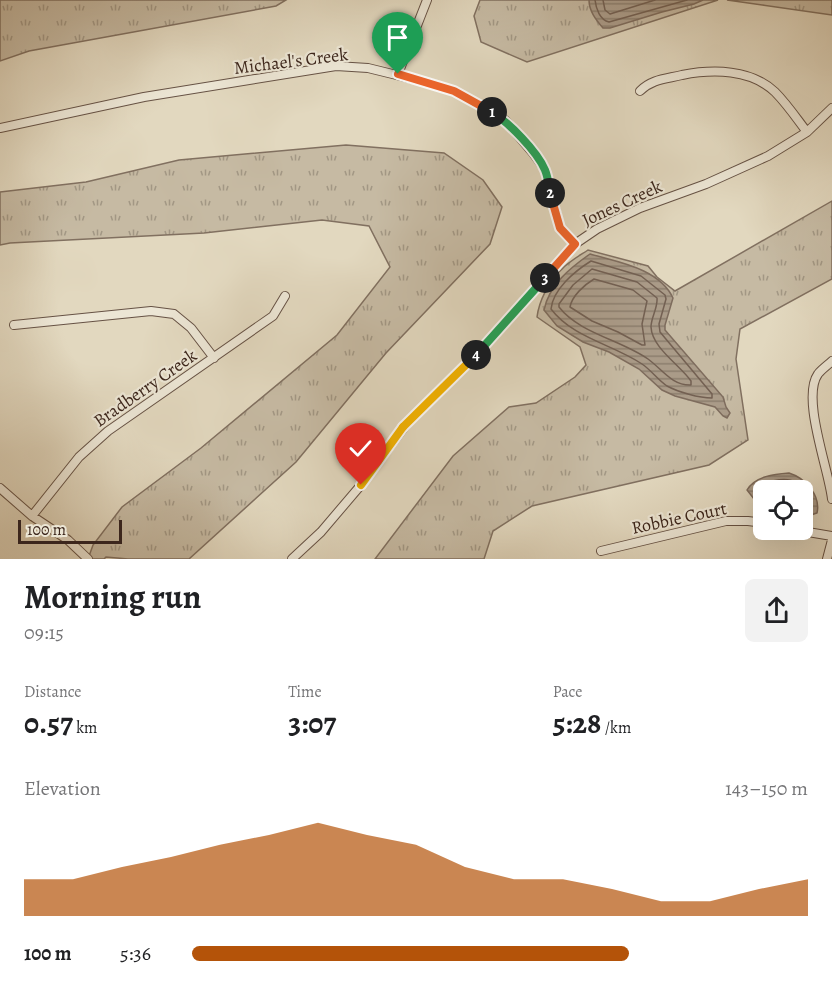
<!DOCTYPE html>
<html lang="en">
<head>
<meta charset="utf-8">
<style>
	body { margin:0; font-family:Alegreya,serif; background:#f2f2f2; color:#202124; height:100vh; display:flex; flex-direction:column; font-size:22px; white-space:nowrap }
	* { box-sizing:border-box; margin:0 }
	p { font-size:20px; color:#757577 }
	.icon { flex:none; width:33px; height:33px; fill:none; stroke:currentColor; stroke-width:2; stroke-linecap:round; stroke-linejoin:round }
	.map { position:relative; height:559px; overflow:hidden }
	.sheet { display:flex; flex-direction:column; background:#fff; flex:1 }
	.sheet>* { flex:none }
	.fabs { position:absolute; left:753px; top:480px; display:grid; gap:12px }
	.fabs a { display:grid; place-items:center; width:60px; height:60px; border-radius:9px; background:#fff; box-shadow:0 6px 24px #0002; font-size:30px }
	.scale { position:absolute; left:18px; bottom:15px; width:104px; box-sizing:border-box; padding-left:6px; border:3px solid #3c261c; border-top:0; font-size:16px; line-height:21px; white-space:nowrap; color:#3c261c; -webkit-text-stroke:4px #ece6d5; paint-order:stroke }
	.pin { position:absolute; display:grid; place-items:center; width:51px; height:51px; color:#fff; margin:-62px -26px; border-radius:50% 50% 50% 0; rotate:-45deg; box-shadow:0 0 6px #0007 }
	.pin .icon { rotate:45deg }
	.km { position:absolute; width:30px; height:30px; margin:-15px; border-radius:50%; background:#222; color:#fff; font-size:16px; line-height:30px; text-align:center }
	.round { display:grid; place-items:center; flex:none; width:63px; height:63px; border-radius:9px; background:#f2f2f2 }
	.head { display:flex; align-items:center; justify-content:space-between; height:102px; padding:0 24px }
	h1 { font-size:33px; font-weight:700; line-height:45px }
	.stats { display:grid; grid-template-columns:repeat(3,1fr); gap:9px; height:102px; padding:6px 24px }
	.stats div { display:grid; align-content:center }
	.stats b { font-size:30px; font-weight:700 }
	.stats small { font-size:16px; font-weight:400 }
	.stats p { font-size:16px }
	.chart { height:168px; padding:12px 24px }
	.chart p { display:flex; justify-content:space-between }
	.chart svg { width:100%; height:108px; margin-top:6px; fill:#b45309; opacity:.7 }
	ul { padding:0 24px; list-style:none; font-size:20px }
	li { display:grid; grid-template-columns:96px 72px 1fr; align-items:center; height:45px }
	li i { height:15px; border-radius:8px; background:#b45309 }
	.map>svg:first-child { display:block }
	.grass { fill:url(#grass-tufts); stroke:#817060; stroke-width:1.5 }
	.water { fill:url(#water-rules); stroke:#7e6c5d; stroke-width:1.5 }
	.lines { fill:none; stroke-linecap:round; stroke-linejoin:round }
	.shore { stroke:#736052; stroke-width:1.5 }
	.minor-casing { stroke:#665245; stroke-width:10 }
	.minor { stroke:#ece6d5; stroke-width:8 }
	.split-1-casing { stroke:#fff; stroke-width:12 }
	.split-2-casing { stroke:#fff; stroke-width:12 }
	.split-3-casing { stroke:#fff; stroke-width:12 }
	.split-4-casing { stroke:#fff; stroke-width:12 }
	.split-5-casing { stroke:#fff; stroke-width:12 }
	.split-6-casing { stroke:#fff; stroke-width:12 }
	.split-1 { stroke:#f0652b; stroke-width:8 }
	.split-2 { stroke:#22a559; stroke-width:8 }
	.split-3 { stroke:#f0652b; stroke-width:8 }
	.split-4 { stroke:#22a559; stroke-width:8 }
	.split-5 { stroke:#f5b400; stroke-width:8 }
	.split-6 { stroke:#f5b400; stroke-width:8 }
	.labels { text-anchor:middle; stroke-width:4.5; stroke-linejoin:round; paint-order:stroke }
	.street-label { font-size:18px; fill:#3c261c; stroke:#ece6d5 }
</style>
</head>
<body>
<div class="map">
<svg width="832" height="559" viewBox="0 0 832 559">
	<defs>
		<pattern id="grass-tufts" width="24" height="20" patternUnits="userSpaceOnUse" patternTransform="scale(1.5)"><rect width="24" height="20" fill="#c6baa3"/><path d="M3 7l-1-3M5 7V3M7 7l1-3M15 17l-1-3M17 17v-4M19 17l1-3" fill="none" stroke="#a29784"/></pattern>
		<pattern id="water-rules" width="6" height="5" patternUnits="userSpaceOnUse" patternTransform="scale(1.5)"><rect width="6" height="5" fill="#aa9b88"/><path d="M0 2.5h6" fill="none" stroke="#8c7e6e"/></pattern>
	</defs>
	<rect width="100%" height="100%" fill="#e2d8bf"/>
	<filter id="stains"><feTurbulence type="fractalNoise" baseFrequency=".00333" numOctaves="4"/><feColorMatrix values="0 0 0 0 .2 0 0 0 0 .09 0 0 0 0 .02 0 0 0 .5 -.17"/></filter>
	<radialGradient id="worn" r=".72"><stop offset=".6" stop-color="#630" stop-opacity="0"/><stop offset="1" stop-color="#630" stop-opacity=".3"/></radialGradient>
	<path class="grass" d="M0,0H286L276,6L29,51L0,61Z
		M480,0H718L527,62L481,42L474,16Z
		M727,0H832V15Z
		M346,145L444,153L483,180L502,207L490,244L386,353L296,462L189,559H128L106,557L104,559H88L93,545L122,507L201,448L337,335L390,267L369,226L322,220L204,233L10,243L0,245V192L86,182L179,160Z
		M832,201V279L740,329L736,359L748,440L709,465L532,506L493,531L484,559H375L453,456L509,407L536,403L575,377L586,365L580,347L537,317C539,301 549,281 561,270C568,262 579,256 588,250L648,266L657,277L675,291Z"/>
	<path class="water" d="M589,0H703L694,4L662,12L610,28H603C596,20 589,11 589,0Z
		M590,254C617,262 659,268 673,298L665,325V330L723,397L726,407L730,413L727,418L723,416L715,407L675,396L662,390L639,369L609,352L583,342L557,326L544,310C549,285 570,268 590,254Z
		M789,473C805,478 821,495 817,513L803,518L802,490H764L763,505L754,499L747,490C755,476 775,474 789,473Z"/>
	<g class="lines">
		<path class="shore" d="M595,0C596,9 600,20 609,22L687,0
			M603,0L605,10L610,14L655,0
			M591,261L641,276L665,295L666,299L659,324L660,332L712,394V398C699,398 678,392 667,386C658,380 651,370 642,364C612,344 573,338 551,309C553,289 575,271 591,261Z
			M592,269L637,282L657,298C658,308 651,317 651,327C652,348 680,365 691,381V385C672,386 662,369 648,359C621,340 579,333 559,307V304L573,285Z
			M594,279L633,290L647,301L642,324L645,345H642L618,332L592,321L570,307C572,296 584,285 594,279Z
			M764,498L755,493L756,488C781,475 804,474 812,507L810,510L802,512"/>
		<g class="minor-casing">
			<path id="minor" d="M398,74L427,0
				M640,91C652,79 666,79 682,75C713,69 751,69 775,92C787,104 797,119 807,132
				M0,128L144,97L336,66L368,68L429,83L454,91L505,120L533,153L545,169L560,228L575,244
				M14,325L151,311L174,314L191,328L214,358
				M832,361C828,365 822,369 818,374C801,398 829,470 832,499
				M0,488L32,516L68,540L88,559
				M32,516L79,457L108,431L273,316L285,296
				M796,530L832,536
				M601,551L726,521H748L764,523
				M292,559L321,532L361,485L408,422L474,358L575,244L597,229L640,208L706,184L768,156L807,132L832,108
				M827,559L832,540"/>
		</g>
		<use href="#minor" class="minor"/>
	</g>
	<g class="lines">
		<g class="split-1-casing">
			<path id="split-1" d="M398,74L454,91L492,112"/>
		</g>
		<g class="split-2-casing">
			<path id="split-2" d="M492,112C509,123 537,151 545,170C548,177 549,186 550,193"/>
		</g>
		<g class="split-3-casing">
			<path id="split-3" d="M545,278L575,244L560,228L550,193"/>
		</g>
		<g class="split-4-casing">
			<path id="split-4" d="M476,355L545,278"/>
		</g>
		<g class="split-5-casing">
			<path id="split-5" d="M403,427L476,355"/>
		</g>
		<g class="split-6-casing">
			<path id="split-6" d="M361,485L403,427"/>
		</g>
		<use href="#split-1" class="split-1"/>
		<use href="#split-2" class="split-2"/>
		<use href="#split-3" class="split-3"/>
		<use href="#split-4" class="split-4"/>
		<use href="#split-5" class="split-5"/>
		<use href="#split-6" class="split-6"/>
	</g>
	<g class="labels">
		<g class="street-label">
			<text transform="translate(291 61) rotate(-7)" y="6">Michael's Creek</text>
			<text transform="translate(622 203) rotate(-25)" y="6">Jones Creek</text>
			<text transform="translate(145 388) rotate(-35)" y="6">Bradberry Creek</text>
			<text transform="translate(679 518) rotate(-12)" y="6">Robbie Court</text>
		</g>
	</g>
	<rect width="100%" height="100%" filter="url(#stains)"/>
	<rect width="100%" height="100%" fill="url(#worn)"/>
</svg>
<div class="fabs">
<a><svg class="icon" aria-label="locate" viewBox="0 0 24 24"><circle cx="12" cy="12" r="6"/><path d="M12 2v4M12 18v4M2 12h4M18 12h4"/></svg></a>
</div>
<div class="scale">100 m</div>
<div class="pin" style="left:398px;top:74px;background:#1e9e55"><svg class="icon" aria-label="arrive" viewBox="0 0 24 24"><path d="M6 21V4h12l-3 4 3 4H6"/></svg></div>
<div class="pin" style="left:361px;top:485px;background:#d93025"><svg class="icon" aria-label="check" viewBox="0 0 24 24"><path d="M5 12l5 5 9-10"/></svg></div>
<b class="km" style="left:492px;top:112px">1</b>
<b class="km" style="left:550px;top:193px">2</b>
<b class="km" style="left:545px;top:278px">3</b>
<b class="km" style="left:476px;top:355px">4</b>
</div>
<section class="sheet">
<div class="head"><div><h1>Morning run</h1><p>09:15</p></div><a class="round"><svg class="icon" aria-label="share" viewBox="0 0 24 24"><path d="M12 15V3M7 8l5-5 5 5M5 13v7h14v-7"/></svg></a></div>
<div class="stats">
<div><p>Distance</p><b>0.57<small> km</small></b></div>
<div><p>Time</p><b>3:07</b></div>
<div><p>Pace</p><b>5:28<small> /km</small></b></div>
</div>
<div class="chart"><p><span>Elevation</span>143–150 m</p>
<svg viewBox="0 0 160 44" preserveAspectRatio="none"><path d="M0 44V29L10 29L20 24L30 20L40 15L50 11L60 6L70 11L80 15L90 24L100 29L110 29L120 33L130 38L140 38L150 33L160 29V44z"/></svg>
</div>
<ul>
<li><b>100 m</b>5:36<i style="width:71%"></i></li>
</ul>
</section>
</body>
</html>
